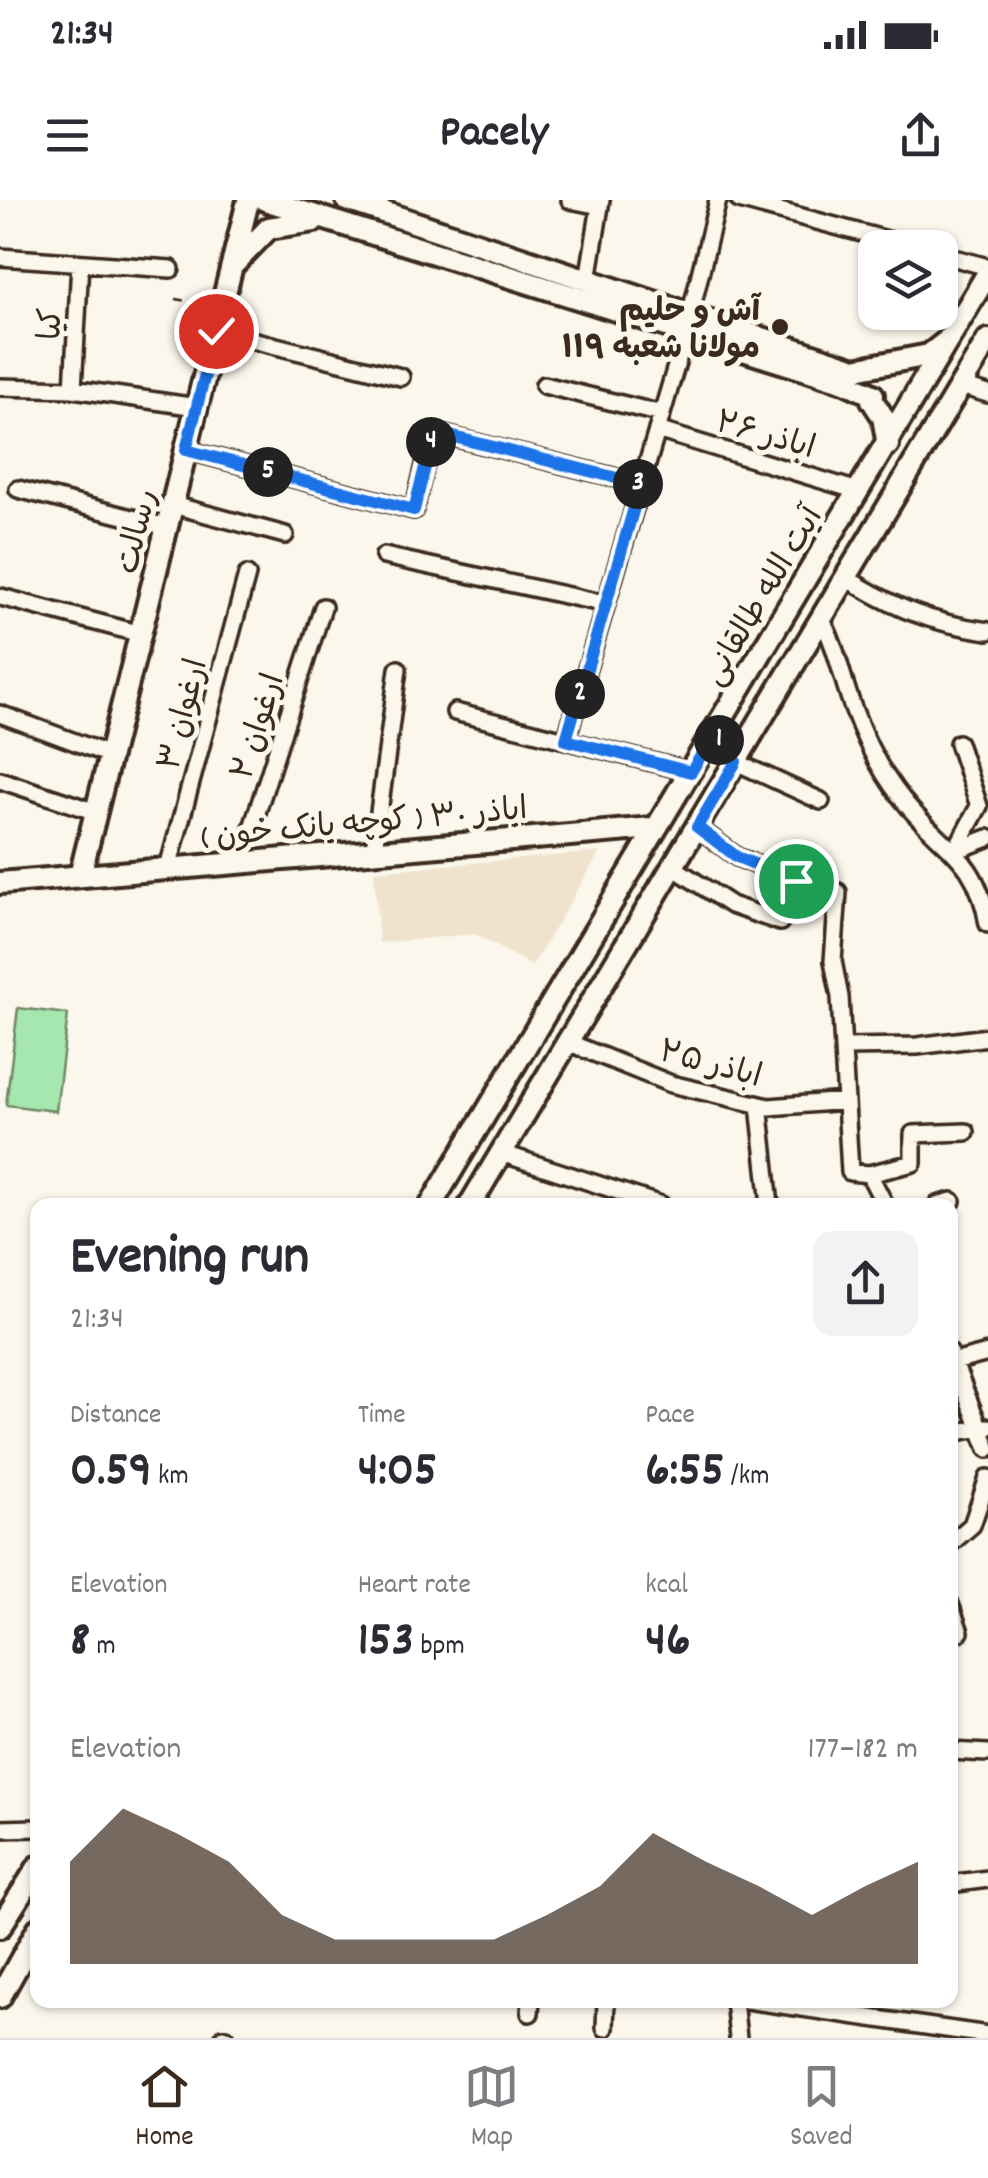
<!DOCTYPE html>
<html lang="en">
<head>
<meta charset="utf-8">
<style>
	body { margin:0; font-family:Dekko,"Playpen Sans Arabic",sans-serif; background:#f2f2f3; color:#2b2b33; height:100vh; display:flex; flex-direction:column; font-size:38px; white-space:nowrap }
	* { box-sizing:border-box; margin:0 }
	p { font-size:32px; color:#7c7c81 }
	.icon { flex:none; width:55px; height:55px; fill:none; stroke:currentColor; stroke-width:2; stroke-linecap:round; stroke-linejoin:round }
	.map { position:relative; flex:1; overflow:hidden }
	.drawer { position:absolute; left:30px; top:998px; width:928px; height:810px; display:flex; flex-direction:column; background:#fff; border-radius:20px; box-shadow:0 2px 8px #0004 }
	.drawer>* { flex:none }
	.controls { position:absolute; left:858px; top:30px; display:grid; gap:20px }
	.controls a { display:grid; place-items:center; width:100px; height:100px; border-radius:20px; background:#fff; box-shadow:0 2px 8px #0004; font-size:50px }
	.pin { position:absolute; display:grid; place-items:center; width:85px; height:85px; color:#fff; margin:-42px; border:5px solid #fff; border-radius:50%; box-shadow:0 2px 10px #0007 }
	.km { position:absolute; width:50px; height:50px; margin:-25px; border-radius:50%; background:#222; color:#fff; font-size:28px; line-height:50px; text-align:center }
	.round { display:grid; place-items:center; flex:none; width:105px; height:105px; border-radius:20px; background:#f2f2f3 }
	.headline { display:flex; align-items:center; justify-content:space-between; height:170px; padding:0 40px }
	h1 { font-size:55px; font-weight:700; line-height:75px }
	.metrics { display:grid; grid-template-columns:repeat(3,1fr); gap:15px; height:170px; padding:10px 40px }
	.metrics div { display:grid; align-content:center }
	.metrics b { font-size:50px; font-weight:700 }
	.metrics small { font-size:28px; font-weight:400 }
	.metrics p { font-size:28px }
	.chart { height:280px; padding:20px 40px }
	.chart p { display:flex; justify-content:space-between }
	.chart svg { width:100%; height:180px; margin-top:10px; fill:#3b2a1e; opacity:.7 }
	.status { display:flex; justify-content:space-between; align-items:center; height:70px; padding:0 50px; background:#fff; direction:ltr }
	.status svg { height:28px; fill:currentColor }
	header { display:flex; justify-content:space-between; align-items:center; height:130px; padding:0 40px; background:#fff; font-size:45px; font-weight:700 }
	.tab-bar { display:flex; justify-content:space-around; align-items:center; height:140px; border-top:2px solid #e1e1e2; background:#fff; font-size:28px; color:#7c7c81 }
	.tab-bar a { display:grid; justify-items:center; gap:5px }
	.tab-bar .active { color:#3b2a1e }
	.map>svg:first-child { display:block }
	.built { fill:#efe3ce }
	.green { fill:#a6e6af; stroke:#708866; stroke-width:2.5 }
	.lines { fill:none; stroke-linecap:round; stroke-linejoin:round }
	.minor-casing { stroke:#3b2a1e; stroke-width:22 }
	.major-casing { stroke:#3b2a1e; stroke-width:28 }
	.path { stroke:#3b2a1e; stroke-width:2.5; stroke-dasharray:8 8; stroke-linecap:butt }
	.minor { stroke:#fbf7ec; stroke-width:15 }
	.major { stroke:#fbf7ec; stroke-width:20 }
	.route-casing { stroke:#fff; stroke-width:20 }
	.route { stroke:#1a73e8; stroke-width:12 }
	.poi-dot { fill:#3b2a1e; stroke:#fbf7ec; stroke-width:4 }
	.labels { text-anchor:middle; stroke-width:10; stroke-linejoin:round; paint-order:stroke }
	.poi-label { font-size:32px; font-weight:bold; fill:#3b2a1e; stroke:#fbf7ec; text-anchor:end }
	.street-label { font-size:32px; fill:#3b2a1e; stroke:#fbf7ec }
</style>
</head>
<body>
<div class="status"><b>21:34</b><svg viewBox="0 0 49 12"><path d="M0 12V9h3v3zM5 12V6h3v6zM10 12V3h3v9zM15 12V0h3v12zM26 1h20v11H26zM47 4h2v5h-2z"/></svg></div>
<header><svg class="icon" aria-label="menu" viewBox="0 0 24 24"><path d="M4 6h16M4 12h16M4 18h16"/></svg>Pacely<svg class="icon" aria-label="share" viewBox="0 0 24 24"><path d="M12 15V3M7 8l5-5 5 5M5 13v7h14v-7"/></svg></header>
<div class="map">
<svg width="988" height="1838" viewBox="0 0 988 1838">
	<rect width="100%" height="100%" fill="#fbf7ec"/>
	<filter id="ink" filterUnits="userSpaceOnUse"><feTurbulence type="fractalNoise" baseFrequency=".01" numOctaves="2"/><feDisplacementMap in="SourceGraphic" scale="20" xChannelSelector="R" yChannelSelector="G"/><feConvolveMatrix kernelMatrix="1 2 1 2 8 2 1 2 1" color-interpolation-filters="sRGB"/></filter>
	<g filter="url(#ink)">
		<path class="built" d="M600,652L532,766L475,734L379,743L374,671Z"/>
		<path class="green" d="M18,808L68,814L56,911L6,905Z"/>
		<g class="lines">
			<g class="minor-casing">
				<path id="minor" d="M570,0L600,6
					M739,0L917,48
					M940,54L988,67
					M0,57L171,69
					M588,80L601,0
					M216,131L401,177
					M544,185L662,214
					M961,186L988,194
					M0,187L73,189L197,207
					M73,189L80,63
					M657,230L858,291
					M186,250L414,310L433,232L641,284
					M18,289L167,327
					M173,305L285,335
					M384,356L606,404
					M846,378C895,408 930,423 988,431
					M1,397L141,434
					M821,418C838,449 842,481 855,513C866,543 883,575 903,600C943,651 976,653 988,724
					M455,512L691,572
					M0,514L110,555
					M566,540L686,132L718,0
					M736,562L821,601
					M0,580L96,612
					M697,627L737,657L796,681
					M374,650L398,469
					M955,651L979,606L958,543
					M955,651L988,638
					M241,662L323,407
					M673,667L731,705L780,722
					M168,668L247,375
					M838,692L833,761L840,797L850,972L869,974L885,1005
					M567,842L671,884L769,907L846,901
					M843,847L917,846L988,837
					M759,905L770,1005
					M501,953L661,1005
					M869,974L913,963V934L966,932
					M937,1005L952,1001
					M950,1153L988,1249
					M954,1162L988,1153
					M950,1233L988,1227
					M950,1344L972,1325L988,1278
					M950,1404L960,1432
					M950,1551L988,1553
					M0,1629L38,1628
					M957,1683L988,1679
					M734,1800L738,1838
					M746,1800L988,1835
					M530,1813L531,1800
					M605,1828L606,1800
					M223,1838H226"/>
			</g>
			<g class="major-casing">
				<path id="major" d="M265,0L845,182L873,195L872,200L883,217L888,245
					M347,0L855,169L929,155L947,141
					M234,64L269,28L314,21
					M80,676L248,1
					M0,683L653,628
					M431,1005L988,73
					M470,1005L988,140
					M0,1727L38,1667
					M0,1797L38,1729"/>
			</g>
			<path class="path" d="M176,99L204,104"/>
			<use href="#minor" class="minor"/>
			<use href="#major" class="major"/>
		</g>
	</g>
	<g class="lines" filter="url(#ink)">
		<g class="route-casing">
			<path id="route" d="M216,131L186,250L414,310L434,232L641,284L566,540L691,572L708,544L730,542L736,562L697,627L737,657L796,681"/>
		</g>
		<use href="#route" class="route"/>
	</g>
	<circle class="poi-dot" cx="780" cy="127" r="10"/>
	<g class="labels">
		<g class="poi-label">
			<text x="760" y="120">آش و حلیم<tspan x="760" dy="37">مولانا شعبه ۱۱۹</tspan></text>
		</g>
		<g class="street-label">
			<text transform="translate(49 124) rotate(-87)" y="11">کیا</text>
			<text transform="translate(766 233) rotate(16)" y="11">اباذر ۲۶</text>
			<text transform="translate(135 331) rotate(-76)" y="11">رسالت</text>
			<text transform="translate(761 395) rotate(-59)" y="11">آیت الله طالقانی</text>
			<text transform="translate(181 514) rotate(-75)" y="11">ارغوان ۳</text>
			<text transform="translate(256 526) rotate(-72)" y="11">ارغوان ۲</text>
			<text transform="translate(364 621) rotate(-5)" y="11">اباذر ۳۰ ( کوچه بانک خون )</text>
			<text transform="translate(711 862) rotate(15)" y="11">اباذر ۲۵</text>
		</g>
	</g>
</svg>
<div class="controls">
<a><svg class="icon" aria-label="layers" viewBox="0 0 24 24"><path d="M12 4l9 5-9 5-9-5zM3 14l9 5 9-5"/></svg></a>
</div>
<div class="pin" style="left:796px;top:681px;background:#1e9e55"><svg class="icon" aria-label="arrive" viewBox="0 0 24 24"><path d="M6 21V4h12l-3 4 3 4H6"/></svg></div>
<div class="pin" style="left:216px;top:131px;background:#d93025"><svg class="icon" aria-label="check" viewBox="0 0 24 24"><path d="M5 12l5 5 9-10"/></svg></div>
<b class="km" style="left:719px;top:540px">1</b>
<b class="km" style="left:580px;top:494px">2</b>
<b class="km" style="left:638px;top:284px">3</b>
<b class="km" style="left:431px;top:242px">4</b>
<b class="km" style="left:268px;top:272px">5</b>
<section class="drawer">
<div class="headline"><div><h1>Evening run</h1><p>21:34</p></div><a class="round"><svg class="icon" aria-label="share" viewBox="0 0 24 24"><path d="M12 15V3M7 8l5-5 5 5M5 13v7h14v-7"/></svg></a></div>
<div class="metrics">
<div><p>Distance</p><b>0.59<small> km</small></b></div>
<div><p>Time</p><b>4:05</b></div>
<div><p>Pace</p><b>6:55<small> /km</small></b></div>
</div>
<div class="metrics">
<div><p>Elevation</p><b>8<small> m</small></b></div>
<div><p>Heart rate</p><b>153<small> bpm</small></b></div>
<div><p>kcal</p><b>46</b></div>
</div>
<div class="chart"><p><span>Elevation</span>177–182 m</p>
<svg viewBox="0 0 160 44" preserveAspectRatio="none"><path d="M0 44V19L10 6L20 12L30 19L40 32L50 38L60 38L70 38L80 38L90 32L100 25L110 12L120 19L130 25L140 32L150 25L160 19V44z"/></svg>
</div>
</section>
</div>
<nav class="tab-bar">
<a class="active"><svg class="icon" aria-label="home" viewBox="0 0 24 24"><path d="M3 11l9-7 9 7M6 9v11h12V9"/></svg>Home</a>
<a><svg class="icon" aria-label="map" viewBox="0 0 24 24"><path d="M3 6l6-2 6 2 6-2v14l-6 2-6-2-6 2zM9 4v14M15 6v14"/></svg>Map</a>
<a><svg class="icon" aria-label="saved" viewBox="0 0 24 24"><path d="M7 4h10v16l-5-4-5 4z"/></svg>Saved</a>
</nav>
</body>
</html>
